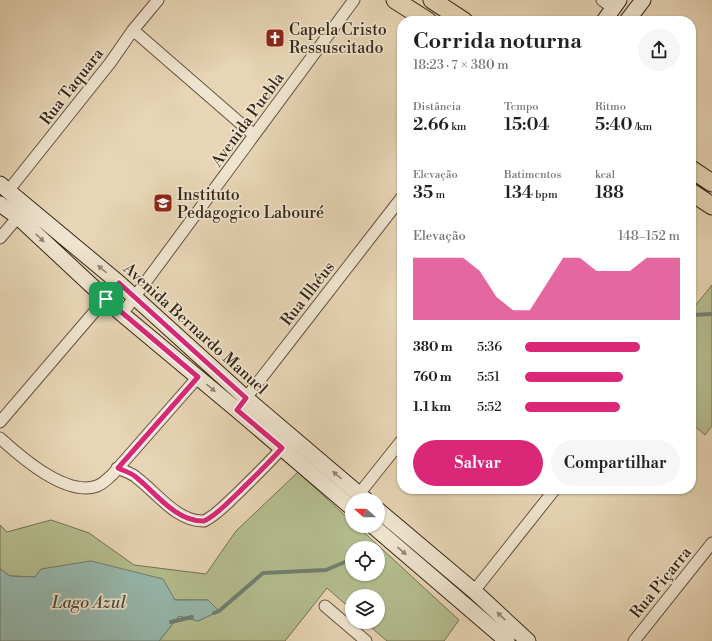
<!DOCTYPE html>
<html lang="pt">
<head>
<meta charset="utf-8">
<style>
	body { margin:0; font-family:"Libre Bodoni",serif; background:#f6f6f6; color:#202124; height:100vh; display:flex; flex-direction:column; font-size:15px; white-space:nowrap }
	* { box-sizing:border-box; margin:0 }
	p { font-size:13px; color:#757577 }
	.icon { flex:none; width:22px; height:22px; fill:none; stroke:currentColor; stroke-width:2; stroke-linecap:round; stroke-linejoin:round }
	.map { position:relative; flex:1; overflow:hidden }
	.sheet { position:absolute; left:397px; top:16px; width:299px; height:478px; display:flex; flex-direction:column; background:#fff; border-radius:16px; box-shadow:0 1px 3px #0004 }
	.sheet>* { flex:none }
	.needle { width:26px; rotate:291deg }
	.buttons { position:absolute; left:345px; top:493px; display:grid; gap:8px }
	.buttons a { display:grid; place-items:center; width:40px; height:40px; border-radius:50%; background:#fff; box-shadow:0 1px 3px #0004; font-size:20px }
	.pin { position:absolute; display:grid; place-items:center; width:34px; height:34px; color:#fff; margin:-17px; border-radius:8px; box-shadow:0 2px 6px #0006 }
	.round { display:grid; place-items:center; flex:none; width:42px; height:42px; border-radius:21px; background:#f6f6f6 }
	.head { display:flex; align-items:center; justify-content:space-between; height:68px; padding:0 16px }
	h1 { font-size:22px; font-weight:600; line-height:30px }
	.metrics { display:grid; grid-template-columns:repeat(3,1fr); gap:6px; height:68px; padding:4px 16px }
	.metrics div { display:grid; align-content:center }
	.metrics b { font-size:17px; font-weight:600 }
	.metrics small { font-size:11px; font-weight:400 }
	.metrics p { font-size:11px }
	.chart { height:112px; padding:8px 16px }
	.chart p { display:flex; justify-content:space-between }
	.chart svg { width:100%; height:72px; margin-top:4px; fill:#db2777; opacity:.7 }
	.cta { display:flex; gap:8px; margin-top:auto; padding:8px 16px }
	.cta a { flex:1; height:46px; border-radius:24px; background:#db2777; color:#fff; font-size:16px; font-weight:600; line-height:46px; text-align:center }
	.cta a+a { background:#f6f6f6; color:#202124 }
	ul { padding:0 16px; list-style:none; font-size:13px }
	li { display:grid; grid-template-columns:64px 48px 1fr; align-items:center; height:30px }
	li i { height:10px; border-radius:5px; background:#db2777 }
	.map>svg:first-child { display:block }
	.green { fill:#b4bd8e; stroke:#767254; fill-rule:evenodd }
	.water { fill:#97b9ae; stroke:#717f72 }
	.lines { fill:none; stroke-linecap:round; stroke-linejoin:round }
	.stream { stroke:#717f72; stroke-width:4 }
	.street-casing { stroke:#645240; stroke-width:13 }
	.secondary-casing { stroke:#382719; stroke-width:17 }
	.primary-casing { stroke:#382719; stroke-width:19 }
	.street { stroke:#efe4cf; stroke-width:11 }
	.secondary { stroke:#efe4cf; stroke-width:15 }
	.primary { stroke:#e7d5b5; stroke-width:17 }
	.oneway { fill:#948674 }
	.route-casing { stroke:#fff; stroke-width:8 }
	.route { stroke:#db2777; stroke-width:5 }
	.labels { text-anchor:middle; stroke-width:3.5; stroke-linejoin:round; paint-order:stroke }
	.poi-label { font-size:16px; fill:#382719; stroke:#efe4cf; text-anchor:start }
	.street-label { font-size:16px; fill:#382719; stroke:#efe4cf }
	.water-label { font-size:17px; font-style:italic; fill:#504c3e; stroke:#efe4cf }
</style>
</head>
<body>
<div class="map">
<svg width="712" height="641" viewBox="0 0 712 641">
	<rect width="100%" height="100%" fill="#e7d5b5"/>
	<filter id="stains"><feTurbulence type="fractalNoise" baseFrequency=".005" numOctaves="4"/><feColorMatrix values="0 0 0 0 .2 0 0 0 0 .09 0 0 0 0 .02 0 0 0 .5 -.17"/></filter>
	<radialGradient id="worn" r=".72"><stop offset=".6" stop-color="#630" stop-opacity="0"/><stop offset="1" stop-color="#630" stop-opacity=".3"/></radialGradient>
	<path class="green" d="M712,285V426L705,435L691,423V311Z
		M298,472L352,522V526H357L459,620L444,641H387L365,622H378V596H352V610L327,588L285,641H159L179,616L198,621L219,611L208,600H175L35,577L10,576L0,569V525L7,532L51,520L89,533L134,565L206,574L236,531ZM352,548H378V574H352Z"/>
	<path class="water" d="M91,561L163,579L175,600H208L219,611L198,621L179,616L159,641H0V569L10,576L35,577L41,569Z"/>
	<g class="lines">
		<path class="stream" d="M691,315L712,314
			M214,613L219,611L263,573L326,570L352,559
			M171,622L192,617"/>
		<g class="street-casing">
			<path id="street" d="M602,0L613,8
				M133,30L254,135
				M8,191L110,63L133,30L158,0
				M0,238L18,217
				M122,314L354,0
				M242,403L402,197
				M0,422L119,283
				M0,438C21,457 66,497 97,486C103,484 107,479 112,475L198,377
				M117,468C124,471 132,473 137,478C156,492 177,522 204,521C217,515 227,503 238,493C253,478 268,464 282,448
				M359,494L402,440
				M474,591L555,489
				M325,606L366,641
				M634,641L712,543"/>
		</g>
		<g class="secondary-casing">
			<path id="secondary" d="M604,21L619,0
				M627,21L643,0
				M0,184L119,283L246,398L366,500
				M0,204L18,217L122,314L237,410L352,508
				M378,510L474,591L528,641
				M373,526L507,641"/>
		</g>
		<g class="primary-casing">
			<path id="primary" d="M395,0L428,21
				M432,0L464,21
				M691,169L712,183
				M691,192L712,206"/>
		</g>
		<use href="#street" class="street"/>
		<use href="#secondary" class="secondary"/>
		<use href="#primary" class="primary"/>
	</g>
	<defs><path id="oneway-solid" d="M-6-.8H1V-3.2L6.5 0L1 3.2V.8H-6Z"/></defs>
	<g class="oneway">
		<use href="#oneway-solid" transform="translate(40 238) rotate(43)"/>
		<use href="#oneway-solid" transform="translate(102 269) rotate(-140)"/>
		<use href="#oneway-solid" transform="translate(211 388) rotate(40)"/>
		<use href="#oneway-solid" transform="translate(337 475) rotate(-140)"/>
		<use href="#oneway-solid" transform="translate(402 551) rotate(41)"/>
		<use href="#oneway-solid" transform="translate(501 616) rotate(-137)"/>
	</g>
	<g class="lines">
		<g class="route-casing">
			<path id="route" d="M119,283L246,398L237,410L282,448C268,464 253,478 238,493C227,503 217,515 204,521C176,522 156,493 137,478C132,473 124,471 118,468L198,377L106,299Z"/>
		</g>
		<use href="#route" class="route"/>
	</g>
	<defs>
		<g id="church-square" transform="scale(1)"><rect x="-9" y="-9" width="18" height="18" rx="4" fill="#8f2418" stroke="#efe4cf"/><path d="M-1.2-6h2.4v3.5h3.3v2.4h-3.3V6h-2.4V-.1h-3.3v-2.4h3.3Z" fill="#fff"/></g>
		<g id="school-square" transform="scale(1)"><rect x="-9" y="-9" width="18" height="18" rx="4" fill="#8f2418" stroke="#efe4cf"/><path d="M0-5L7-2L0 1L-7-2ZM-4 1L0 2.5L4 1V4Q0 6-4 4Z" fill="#fff"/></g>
	</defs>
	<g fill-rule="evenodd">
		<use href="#church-square" x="275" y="38"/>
		<use href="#school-square" x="163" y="203"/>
	</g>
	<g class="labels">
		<g class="poi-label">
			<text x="289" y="35">Capela Cristo<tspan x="289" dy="18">Ressuscitado</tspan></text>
			<text x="177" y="200">Instituto<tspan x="177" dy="18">Pedagogico Labouré</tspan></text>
		</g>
		<g class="street-label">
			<text transform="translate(71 86) rotate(-52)" y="6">Rua Taquara</text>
			<text transform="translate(247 119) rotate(-54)" y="6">Avenida Puebla</text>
			<text transform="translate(307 293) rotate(-52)" y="6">Rua Ilhéus</text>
			<text transform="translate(196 328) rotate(42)" y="6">Avenida Bernardo Manuel</text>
			<text transform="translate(660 582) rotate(-51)" y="6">Rua Piçarra</text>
		</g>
		<g class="water-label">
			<text x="89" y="608">Lago Azul</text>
		</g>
	</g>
	<rect width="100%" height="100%" filter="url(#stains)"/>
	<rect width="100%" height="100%" fill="url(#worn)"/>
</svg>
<div class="buttons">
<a><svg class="needle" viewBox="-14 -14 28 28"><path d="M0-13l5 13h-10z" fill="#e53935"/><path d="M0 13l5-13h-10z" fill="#757577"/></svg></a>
<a><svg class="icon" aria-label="locate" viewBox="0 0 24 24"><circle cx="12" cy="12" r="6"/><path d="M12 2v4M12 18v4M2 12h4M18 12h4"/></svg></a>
<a><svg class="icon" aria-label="layers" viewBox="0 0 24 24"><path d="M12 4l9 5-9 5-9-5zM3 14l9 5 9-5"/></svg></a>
</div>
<div class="pin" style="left:106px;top:299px;background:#1e9e55"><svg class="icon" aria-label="arrive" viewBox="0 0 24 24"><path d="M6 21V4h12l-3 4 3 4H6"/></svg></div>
<section class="sheet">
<div class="head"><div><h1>Corrida noturna</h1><p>18:23 · 7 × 380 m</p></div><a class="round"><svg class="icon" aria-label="share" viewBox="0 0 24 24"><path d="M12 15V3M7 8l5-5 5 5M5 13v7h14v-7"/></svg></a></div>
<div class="metrics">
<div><p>Distância</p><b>2.66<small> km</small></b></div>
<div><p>Tempo</p><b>15:04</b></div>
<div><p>Ritmo</p><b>5:40<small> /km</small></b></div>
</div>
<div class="metrics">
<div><p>Elevação</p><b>35<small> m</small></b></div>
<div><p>Batimentos</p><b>134<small> bpm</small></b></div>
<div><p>kcal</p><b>188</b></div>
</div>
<div class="chart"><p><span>Elevação</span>148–152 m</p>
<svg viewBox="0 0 160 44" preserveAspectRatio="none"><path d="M0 44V6L10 6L20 6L30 6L40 14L50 30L60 38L70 38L80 22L90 6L100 6L110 14L120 14L130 14L140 6L150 6L160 6V44z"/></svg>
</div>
<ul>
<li><b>380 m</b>5:36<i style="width:74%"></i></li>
<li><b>760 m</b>5:51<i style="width:63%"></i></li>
<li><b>1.1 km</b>5:52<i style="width:61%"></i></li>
</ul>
<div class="cta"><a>Salvar</a><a>Compartilhar</a></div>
</section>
</div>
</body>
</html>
